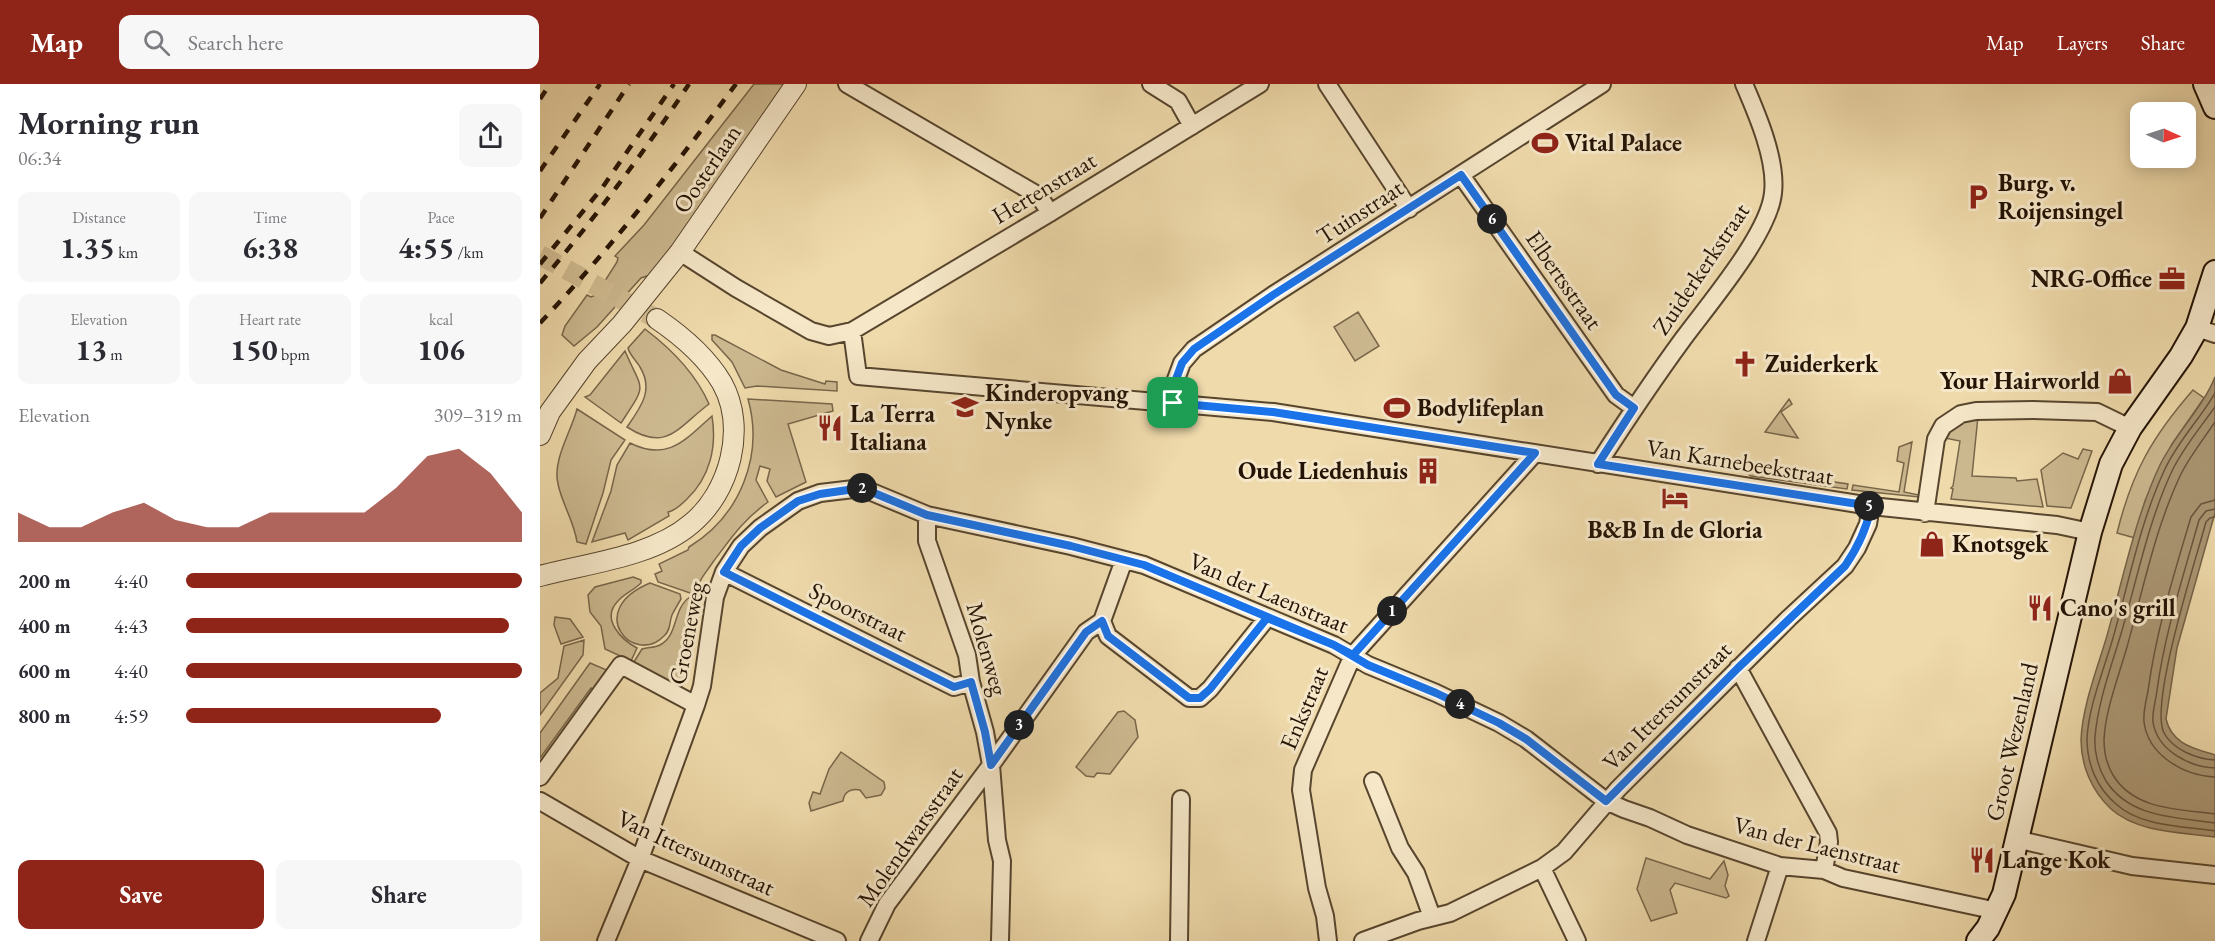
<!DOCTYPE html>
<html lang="en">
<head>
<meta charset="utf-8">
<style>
	body { margin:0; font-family:"EB Garamond",serif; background:#f7f7f7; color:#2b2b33; height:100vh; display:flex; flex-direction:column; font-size:22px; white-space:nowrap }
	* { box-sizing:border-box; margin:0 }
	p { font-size:20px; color:#7c7c81 }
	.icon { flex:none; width:33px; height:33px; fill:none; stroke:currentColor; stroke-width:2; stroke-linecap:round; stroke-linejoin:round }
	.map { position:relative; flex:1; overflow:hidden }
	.details { display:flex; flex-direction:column; background:#fff; width:540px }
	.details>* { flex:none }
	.needle { width:39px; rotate:93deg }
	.fabs { position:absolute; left:1590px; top:18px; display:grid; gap:12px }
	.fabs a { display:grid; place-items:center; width:66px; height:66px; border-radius:12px; background:#fff; box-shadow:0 3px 15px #0003; font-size:30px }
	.pin { position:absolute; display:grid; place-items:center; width:51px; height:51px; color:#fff; margin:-26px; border-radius:12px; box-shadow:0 3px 9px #0006 }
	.km { position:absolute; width:30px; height:30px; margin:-15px; border-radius:50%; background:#222; color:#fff; font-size:16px; line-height:30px; text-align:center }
	.round { display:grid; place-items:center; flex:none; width:63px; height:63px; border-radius:12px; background:#f7f7f7 }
	.summary { display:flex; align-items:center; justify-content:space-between; height:102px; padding:0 18px }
	h1 { font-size:33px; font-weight:700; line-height:45px }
	.stats { display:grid; grid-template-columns:repeat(3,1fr); gap:9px; height:102px; padding:6px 18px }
	.stats div { display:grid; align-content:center; border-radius:12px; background:#f7f7f7; text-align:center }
	.stats b { font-size:30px; font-weight:700 }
	.stats small { font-size:16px; font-weight:400 }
	.stats p { font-size:16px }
	.chart { height:168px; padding:12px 18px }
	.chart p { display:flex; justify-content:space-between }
	.chart svg { width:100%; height:108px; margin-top:6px; fill:#8f2418; opacity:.7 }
	.action { display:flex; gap:12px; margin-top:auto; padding:12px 18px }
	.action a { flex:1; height:69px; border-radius:12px; background:#8f2418; color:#fff; font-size:24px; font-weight:700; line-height:69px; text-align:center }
	.action a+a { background:#f7f7f7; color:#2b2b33 }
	ul { padding:0 18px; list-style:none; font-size:20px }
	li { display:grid; grid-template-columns:96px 72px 1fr; align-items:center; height:45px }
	li i { height:15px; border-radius:8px; background:#8f2418 }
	header { display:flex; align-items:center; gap:36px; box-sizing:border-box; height:84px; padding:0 30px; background:#8f2418; color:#fff }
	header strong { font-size:28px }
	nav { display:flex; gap:33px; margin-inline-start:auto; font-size:21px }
	.search { width:420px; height:54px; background:#f7f7f7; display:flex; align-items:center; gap:15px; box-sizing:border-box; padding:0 21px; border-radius:12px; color:#7c7c81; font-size:22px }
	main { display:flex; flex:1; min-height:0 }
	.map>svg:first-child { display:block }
	.green { fill:#ccb88f; stroke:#78664a; stroke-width:1.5 }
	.water { fill:#aa9673; stroke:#746247; stroke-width:1.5 }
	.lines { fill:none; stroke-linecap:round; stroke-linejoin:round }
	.shore { stroke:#67543c; stroke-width:1.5 }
	.tertiary-tunnel { stroke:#d1bc92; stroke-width:20; stroke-dasharray:20 10; stroke-linecap:butt }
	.minor-casing { stroke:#57452e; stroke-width:20 }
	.tertiary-casing { stroke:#57452e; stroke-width:22 }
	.secondary-casing { stroke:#241305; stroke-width:26 }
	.minor { stroke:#f5e7c8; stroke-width:16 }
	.tertiary { stroke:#f5e7c8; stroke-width:20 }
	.secondary { stroke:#f5e7c8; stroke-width:22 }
	.rail { stroke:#241305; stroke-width:4.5; stroke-dasharray:10 10; stroke-linecap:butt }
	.route-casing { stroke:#fff; stroke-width:12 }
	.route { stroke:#1a73e8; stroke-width:8 }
	.labels { text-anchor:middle; stroke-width:6; stroke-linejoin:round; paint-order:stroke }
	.poi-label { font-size:24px; font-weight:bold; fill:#241305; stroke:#f5e7c8; text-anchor:start }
	.street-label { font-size:24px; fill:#241305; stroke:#f5e7c8 }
</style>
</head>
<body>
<header>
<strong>Map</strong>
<div class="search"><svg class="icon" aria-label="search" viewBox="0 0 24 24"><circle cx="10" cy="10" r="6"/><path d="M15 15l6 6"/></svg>Search here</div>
<nav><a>Map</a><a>Layers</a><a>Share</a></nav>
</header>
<main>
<section class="details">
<div class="summary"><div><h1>Morning run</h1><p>06:34</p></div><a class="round"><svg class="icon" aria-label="share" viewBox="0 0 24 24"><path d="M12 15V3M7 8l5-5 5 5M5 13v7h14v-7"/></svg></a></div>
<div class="stats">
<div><p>Distance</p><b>1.35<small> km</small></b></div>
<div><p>Time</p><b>6:38</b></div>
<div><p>Pace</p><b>4:55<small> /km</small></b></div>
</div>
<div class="stats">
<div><p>Elevation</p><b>13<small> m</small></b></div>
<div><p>Heart rate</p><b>150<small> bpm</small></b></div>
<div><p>kcal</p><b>106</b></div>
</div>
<div class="chart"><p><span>Elevation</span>309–319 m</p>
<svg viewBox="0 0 160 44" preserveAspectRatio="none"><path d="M0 44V32L10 38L20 38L30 32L40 28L50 35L60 38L70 38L80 32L90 32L100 32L110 32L120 22L130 9L140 6L150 16L160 32V44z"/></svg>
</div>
<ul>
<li><b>200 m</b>4:40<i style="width:100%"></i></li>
<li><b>400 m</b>4:43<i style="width:96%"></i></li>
<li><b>600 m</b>4:40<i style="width:100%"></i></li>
<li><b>800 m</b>4:59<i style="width:76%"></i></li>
</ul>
<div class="action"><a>Save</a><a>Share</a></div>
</section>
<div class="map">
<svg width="1675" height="857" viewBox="0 0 1675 857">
	<rect width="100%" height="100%" fill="#efdaab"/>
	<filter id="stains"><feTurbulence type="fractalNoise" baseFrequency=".00333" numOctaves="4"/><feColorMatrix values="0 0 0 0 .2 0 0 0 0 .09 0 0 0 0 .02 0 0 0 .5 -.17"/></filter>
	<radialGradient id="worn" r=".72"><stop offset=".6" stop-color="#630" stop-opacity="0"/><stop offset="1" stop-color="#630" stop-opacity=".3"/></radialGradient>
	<path class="green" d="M214,0H246L158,130L110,191L101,194L57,243L34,262L22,251L25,242L47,211L51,213L56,211L77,178L78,174L75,172L104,141Z
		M818,228L839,262L815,277L794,243Z
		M105,245C130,264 156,290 169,320C138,343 127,369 87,343C101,323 114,306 100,283C97,277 90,272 88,264Z
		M172,251H175L241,286L285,300L286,297L297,298V307L217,302L205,304L192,278L172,256Z
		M85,267C103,309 108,298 81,339L45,313L50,311Z
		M1653,306L1664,314L1632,360L1605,417L1595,454L1577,449C1592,388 1612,353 1653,306Z
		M208,315L292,320L293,327L248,340L266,398L236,413L227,397L230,385L220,382L216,396L228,418C202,437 192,453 173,478C163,493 160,493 156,511L118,498L115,490L122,487L119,480L148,466L149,463C200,432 224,372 208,315Z
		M1249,315L1252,320L1241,328L1258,354L1225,348Z
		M37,325L85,356L71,376L63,409L46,460L37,458C34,437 22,420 18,400C12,376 32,346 37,325Z
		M172,332C177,363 170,393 147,415C141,421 134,427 128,428L129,432L88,456L85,449L52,458L71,407L77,381L90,359C128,378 145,356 172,332Z
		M1438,332L1432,392L1476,394L1477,397L1497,395L1503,423L1411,415L1413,405L1411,404L1413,402L1420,357L1405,354L1412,341Z
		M1372,358L1364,408L1379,411V413L1312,406L1313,401L1359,408L1364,379L1357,377L1359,363Z
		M1543,365L1552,367L1531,424L1507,422L1501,386L1523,369L1538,375Z
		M1207,386H1209L1308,400L1307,405L1211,392L1206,389Z
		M93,493L101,496V499C94,506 84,510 78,517C60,535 82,556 97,564L91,577L65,565L61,542L50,528L48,511L55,503Z
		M110,499L140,510L141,515C138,520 135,525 132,531C129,539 131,546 124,552C94,583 43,527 110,499Z
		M150,513L156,515L141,606L92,581L102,565C108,563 114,564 120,561C139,551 132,525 150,513Z
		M15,533L30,535L43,553L21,560L14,541Z
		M44,556L43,571L0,631V609L18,594L24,562Z
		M50,579L69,587L55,606L51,604L0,674V649Z
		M584,627L595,636L598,653L570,690L557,689L554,693L546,692L536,683L578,628Z
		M301,668L344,698L345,704L341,711L326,714L320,706C311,704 304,708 303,717L271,727L269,719L273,708L280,710L289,685Z
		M1106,774L1170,795L1184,777L1188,791L1185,802L1189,812L1186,814L1135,799L1130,806L1137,829L1111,837L1097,805Z"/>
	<path class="water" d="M1675,293V429L1637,564L1626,635C1632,660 1653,664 1675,671V753C1641,748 1598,749 1571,725C1552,707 1541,682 1541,656C1542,624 1557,585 1566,555C1582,499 1595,433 1620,381C1635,350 1662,325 1675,293Z"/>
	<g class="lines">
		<path class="shore" d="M1675,309C1660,335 1638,357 1625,385C1600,438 1589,498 1573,554C1564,585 1548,624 1547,655C1547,680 1557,704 1576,720C1601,743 1643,742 1675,747
			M1675,323C1660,344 1643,364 1632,387C1609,436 1598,491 1583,543C1573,578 1558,616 1555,653C1554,667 1558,684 1566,697C1590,734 1635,733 1675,739
			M1675,338C1663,356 1649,373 1640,392C1615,445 1603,506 1587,563C1579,591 1565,627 1564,656C1564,667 1567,681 1573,691C1594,726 1638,725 1675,730
			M1675,416L1661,420L1651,433C1634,490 1616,547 1608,607C1606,617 1603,628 1604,638C1608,671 1644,692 1675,693
			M1675,425L1666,427L1659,436C1643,493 1625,548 1617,606C1616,616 1612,627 1613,638C1617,666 1649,683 1675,684
			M1675,433L1670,434L1666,438C1656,475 1609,620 1624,649C1633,666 1657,675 1675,676"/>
		<path class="tertiary-tunnel" d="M0,171L117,235"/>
		<g class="minor-casing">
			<path id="minor" d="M307,0L499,112L510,129
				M611,0L638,17L652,42
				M787,0L869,125
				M921,91L1076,311L1094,324
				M140,168L196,204L271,247L289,252L312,247L510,129L720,0
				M1657,244L1675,250
				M312,247L318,292L733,328L1331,422L1517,441L1550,448
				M633,319L635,298L642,279L654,265L733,211L1062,0
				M1058,380C1085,338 1113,296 1143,255C1168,221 1229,150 1233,109C1237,76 1217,30 1204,0
				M1385,429L1396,355L1403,342L1421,330L1436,327L1493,326L1557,328L1590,344
				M387,431V457L427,571L431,598L445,648L451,681L457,756L462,777L460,857
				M184,488L414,603L431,598
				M562,537L568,552L649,614H660L670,605L727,534
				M1198,584L1288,749L1289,758L1284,786
				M0,693L81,581L156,621
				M833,697L860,764L876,789L892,833
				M0,717L100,775L297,857
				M1476,755L1592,782L1675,791
				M1002,784L1037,857
				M66,857L100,775L156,621L162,602L175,513L184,488L201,462L220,444L258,417L280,409L322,404L387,431L531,462L604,481L794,561L828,581L896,609L959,639L986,655L1066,717L1084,725L1110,734L1147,751L1240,782L1284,786L1303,794L1457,827
				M329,857L347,820L451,681L546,548L562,537L584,476
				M639,857L641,715
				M788,857L785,832L777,804L761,706L763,686L813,571L995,369
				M823,857L878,837L910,829L1002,784L1024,768L1078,705L1249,534L1305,482L1317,464L1328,440L1331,422
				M1216,857L1240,782"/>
		</g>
		<g class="tertiary-casing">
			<path id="tertiary" d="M0,351L10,328L47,277L82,240L140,168L256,0
				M0,492C48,479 112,473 151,440C190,408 207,344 182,299C166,272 142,252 117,235"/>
		</g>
		<g class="secondary-casing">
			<path id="secondary" d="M1665,0L1675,23
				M1438,857L1448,844L1464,810L1550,448L1571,380L1590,344L1641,272L1657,244L1675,188"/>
		</g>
		<use href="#minor" class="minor"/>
		<use href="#tertiary" class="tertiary"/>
		<use href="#secondary" class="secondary"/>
		<path class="rail" d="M0,15L10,0
			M0,87L60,0
			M0,134L89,0
			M0,180L62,104L134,0
			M0,199C54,135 103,70 149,0
			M0,239C71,164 135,82 196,0"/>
	</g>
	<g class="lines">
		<g class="route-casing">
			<path id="route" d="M633,319L733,328L995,369L813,571L794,561L604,481L531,462L387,431L322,404L280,410L258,417L220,444L201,462L184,488L414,603L431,598L445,648L451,681L546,548L562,537L568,552L649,614H660L670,605L727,534L794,561L828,581L896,609L959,639L986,655L1066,717L1198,584L1305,482C1318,463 1327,445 1331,422L1058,380L1094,324L1076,311L921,91L733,211L654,265L642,279L635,298L633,319"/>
		</g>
		<use href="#route" class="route"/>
	</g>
	<defs>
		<g id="stadium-bare" transform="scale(2.07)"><path d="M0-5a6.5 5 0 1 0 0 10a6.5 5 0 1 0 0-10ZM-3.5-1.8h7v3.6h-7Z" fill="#8f2418" stroke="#f5e7c8" stroke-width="2.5" paint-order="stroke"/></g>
		<g id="parking-bare" transform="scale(2.07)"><path d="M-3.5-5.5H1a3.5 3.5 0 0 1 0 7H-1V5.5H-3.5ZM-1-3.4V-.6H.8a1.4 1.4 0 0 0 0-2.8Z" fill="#8f2418" stroke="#f5e7c8" stroke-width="2.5" paint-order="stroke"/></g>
		<g id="office-bare" transform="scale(2.07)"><path d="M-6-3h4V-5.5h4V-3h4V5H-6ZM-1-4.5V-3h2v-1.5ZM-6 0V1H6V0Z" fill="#8f2418" stroke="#f5e7c8" stroke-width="2.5" paint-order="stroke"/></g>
		<g id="church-bare" transform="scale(2.07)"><path d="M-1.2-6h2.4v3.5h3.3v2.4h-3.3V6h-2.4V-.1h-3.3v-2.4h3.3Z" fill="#8f2418" stroke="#f5e7c8" stroke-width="2.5" paint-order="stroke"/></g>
		<g id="shop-bare" transform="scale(2.07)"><path d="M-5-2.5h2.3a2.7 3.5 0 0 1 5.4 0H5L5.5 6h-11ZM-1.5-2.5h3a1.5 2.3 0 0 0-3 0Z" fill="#8f2418" stroke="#f5e7c8" stroke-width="2.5" paint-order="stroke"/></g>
		<g id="school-bare" transform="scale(2.07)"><path d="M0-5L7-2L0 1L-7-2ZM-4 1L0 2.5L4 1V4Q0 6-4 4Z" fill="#8f2418" stroke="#f5e7c8" stroke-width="2.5" paint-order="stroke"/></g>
		<g id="restaurant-bare" transform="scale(2.07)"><path d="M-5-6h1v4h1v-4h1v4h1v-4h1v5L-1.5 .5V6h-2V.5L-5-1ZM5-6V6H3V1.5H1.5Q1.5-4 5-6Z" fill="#8f2418" stroke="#f5e7c8" stroke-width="2.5" paint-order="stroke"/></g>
		<g id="building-bare" transform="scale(2.07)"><path d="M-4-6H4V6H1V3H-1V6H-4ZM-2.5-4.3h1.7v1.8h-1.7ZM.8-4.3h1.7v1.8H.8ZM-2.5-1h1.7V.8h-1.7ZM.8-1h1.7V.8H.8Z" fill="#8f2418" stroke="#f5e7c8" stroke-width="2.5" paint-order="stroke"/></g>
		<g id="hotel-bare" transform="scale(2.07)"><path d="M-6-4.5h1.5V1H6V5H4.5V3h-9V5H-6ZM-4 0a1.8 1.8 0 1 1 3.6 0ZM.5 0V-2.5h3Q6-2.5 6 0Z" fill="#8f2418" stroke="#f5e7c8" stroke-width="2.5" paint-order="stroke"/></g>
	</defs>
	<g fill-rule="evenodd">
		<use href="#stadium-bare" x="1005" y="59"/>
		<use href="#parking-bare" x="1438" y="113"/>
		<use href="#office-bare" x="1632" y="195"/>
		<use href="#church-bare" x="1205" y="280"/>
		<use href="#shop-bare" x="1580" y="297"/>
		<use href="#school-bare" x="425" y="323"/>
		<use href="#stadium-bare" x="857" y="324"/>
		<use href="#restaurant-bare" x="290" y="344"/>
		<use href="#building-bare" x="888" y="387"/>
		<use href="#hotel-bare" x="1135" y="414"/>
		<use href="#shop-bare" x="1392" y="460"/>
		<use href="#restaurant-bare" x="1500" y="524"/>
		<use href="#restaurant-bare" x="1442" y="776"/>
	</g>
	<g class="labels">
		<g class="poi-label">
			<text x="1025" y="67">Vital Palace</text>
			<text x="1458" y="107">Burg. v.<tspan x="1458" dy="28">Roijensingel</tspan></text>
			<text x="1612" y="203" text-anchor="end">NRG-Office</text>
			<text x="1225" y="288">Zuiderkerk</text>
			<text x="1560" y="305" text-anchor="end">Your Hairworld</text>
			<text x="445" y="317">Kinderopvang<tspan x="445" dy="28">Nynke</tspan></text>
			<text x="877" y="332">Bodylifeplan</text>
			<text x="310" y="338">La Terra<tspan x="310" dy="28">Italiana</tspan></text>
			<text x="868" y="395" text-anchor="end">Oude Liedenhuis</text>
			<text x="1135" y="454" text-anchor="middle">B&amp;B In de Gloria</text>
			<text x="1412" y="468">Knotsgek</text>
			<text x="1520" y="532">Cano's grill</text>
			<text x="1462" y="784">Lange Kok</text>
		</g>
		<g class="street-label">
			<text transform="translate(167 85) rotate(-56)" y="8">Oosterlaan</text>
			<text transform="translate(504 104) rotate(-31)" y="8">Hertenstraat</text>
			<text transform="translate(820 128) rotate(-33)" y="8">Tuinstraat</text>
			<text transform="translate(1161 185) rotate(-56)" y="8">Zuiderkerkstraat</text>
			<text transform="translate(1024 196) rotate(55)" y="8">Elbertsstraat</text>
			<text transform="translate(1200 378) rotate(9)" y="8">Van Karnebeekstraat</text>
			<text transform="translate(729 509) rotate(23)" y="8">Van der Laenstraat</text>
			<text transform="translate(318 528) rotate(26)" y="8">Spoorstraat</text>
			<text transform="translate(147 549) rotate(-79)" y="8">Groeneweg</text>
			<text transform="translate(447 565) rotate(74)" y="8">Molenweg</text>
			<text transform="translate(1127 622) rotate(-45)" y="8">Van Ittersumstraat</text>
			<text transform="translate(764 624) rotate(-67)" y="8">Enkstraat</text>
			<text transform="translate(1472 658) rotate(-77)" y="8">Groot Wezenland</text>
			<text transform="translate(370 753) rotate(-55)" y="8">Molendwarsstraat</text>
			<text transform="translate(1277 761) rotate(14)" y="8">Van der Laenstraat</text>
			<text transform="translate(156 769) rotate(25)" y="8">Van Ittersumstraat</text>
		</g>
	</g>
	<rect width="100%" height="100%" filter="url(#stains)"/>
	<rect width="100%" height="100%" fill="url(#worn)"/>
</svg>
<div class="fabs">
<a><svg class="needle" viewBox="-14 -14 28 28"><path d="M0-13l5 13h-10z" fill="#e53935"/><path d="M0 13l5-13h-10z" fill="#7c7c81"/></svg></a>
</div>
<div class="pin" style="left:633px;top:319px;background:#1e9e55"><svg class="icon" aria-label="arrive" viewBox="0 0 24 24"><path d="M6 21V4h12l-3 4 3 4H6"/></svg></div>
<b class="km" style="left:852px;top:527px">1</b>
<b class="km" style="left:322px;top:404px">2</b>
<b class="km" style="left:479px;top:641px">3</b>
<b class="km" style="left:920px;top:620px">4</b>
<b class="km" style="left:1329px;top:422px">5</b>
<b class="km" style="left:952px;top:135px">6</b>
</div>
</main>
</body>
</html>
